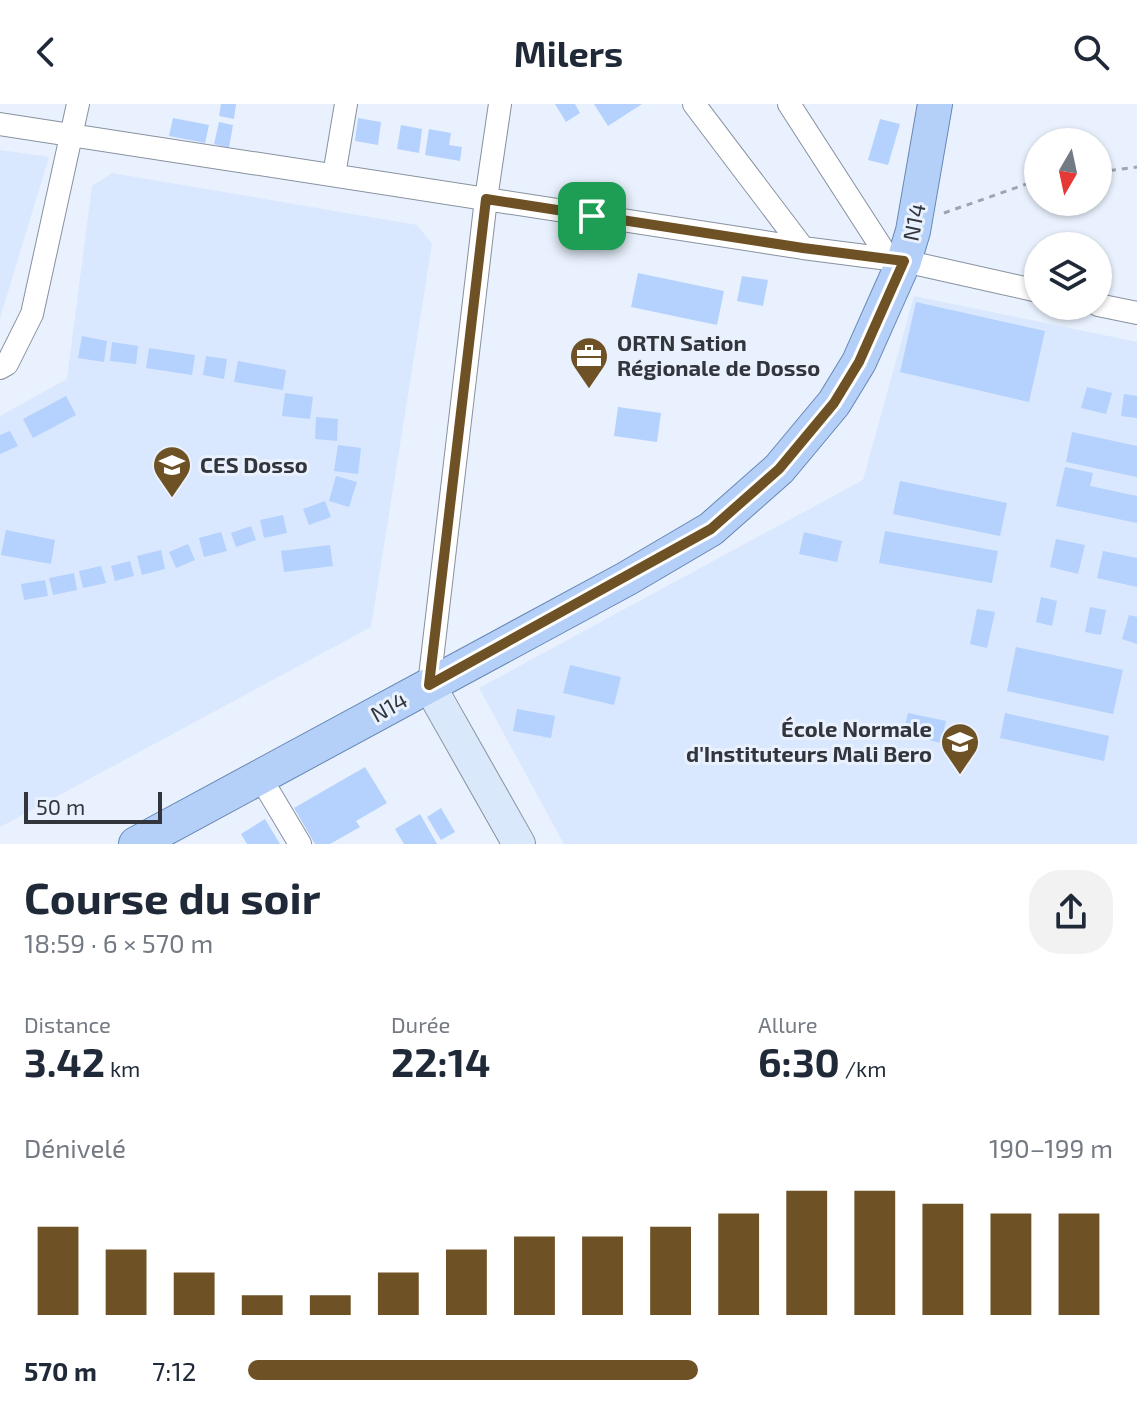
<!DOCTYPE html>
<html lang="fr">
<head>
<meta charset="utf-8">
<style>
	body { margin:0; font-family:"Exo 2",sans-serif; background:#f2f2f3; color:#1f2937; height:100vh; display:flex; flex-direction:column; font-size:30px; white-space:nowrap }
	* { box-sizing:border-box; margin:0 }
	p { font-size:26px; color:#747a83 }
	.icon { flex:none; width:44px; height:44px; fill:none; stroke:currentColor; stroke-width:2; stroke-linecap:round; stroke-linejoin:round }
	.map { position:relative; height:740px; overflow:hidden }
	.drawer { display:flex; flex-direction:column; background:#fff; flex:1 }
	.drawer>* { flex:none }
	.needle { width:52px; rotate:189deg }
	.controls { position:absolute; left:1024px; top:24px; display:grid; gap:16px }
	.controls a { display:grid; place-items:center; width:88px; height:88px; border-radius:50%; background:#fff; box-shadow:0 2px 6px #0004; font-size:40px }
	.scale { position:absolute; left:24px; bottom:20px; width:138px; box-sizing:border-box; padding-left:8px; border:4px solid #32363c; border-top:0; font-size:22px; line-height:28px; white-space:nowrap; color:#32363c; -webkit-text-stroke:6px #e8f1fd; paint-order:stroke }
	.pin { position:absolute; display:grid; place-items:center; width:68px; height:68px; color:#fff; margin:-34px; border-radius:16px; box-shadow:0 4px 12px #0006 }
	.round { display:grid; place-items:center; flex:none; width:84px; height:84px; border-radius:32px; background:#f2f2f3 }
	.headline { display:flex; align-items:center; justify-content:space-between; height:136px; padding:0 24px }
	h1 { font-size:44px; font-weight:700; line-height:60px }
	.stats { display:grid; grid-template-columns:repeat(3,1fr); gap:12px; height:136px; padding:8px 24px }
	.stats div { display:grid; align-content:center }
	.stats b { font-size:40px; font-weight:700 }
	.stats small { font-size:22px; font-weight:400 }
	.stats p { font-size:22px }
	.chart { height:224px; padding:16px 24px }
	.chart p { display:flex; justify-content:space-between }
	.chart svg { width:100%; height:144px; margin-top:8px; stroke:#6e5225; stroke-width:6 }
	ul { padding:0 24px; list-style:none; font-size:26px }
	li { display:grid; grid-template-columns:128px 96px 1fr; align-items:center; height:60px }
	li i { height:20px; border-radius:10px; background:#6e5225 }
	header { display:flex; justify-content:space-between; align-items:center; height:104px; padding:0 24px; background:#fff; font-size:36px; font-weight:700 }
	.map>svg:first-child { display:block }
	.built { fill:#d9e8fe }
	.building { fill:#b4d2fd }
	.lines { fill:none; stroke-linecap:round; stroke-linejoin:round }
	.street-casing { stroke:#87919f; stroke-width:24 }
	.secondary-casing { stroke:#87919f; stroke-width:34 }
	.primary-casing { stroke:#6686b3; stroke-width:36 }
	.path { stroke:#9ea5af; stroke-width:3; stroke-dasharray:6 6; stroke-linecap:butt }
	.street { stroke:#fff; stroke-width:22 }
	.secondary { stroke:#dae8fb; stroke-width:32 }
	.primary { stroke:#b4d0f8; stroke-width:34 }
	.route-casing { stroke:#fff; stroke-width:16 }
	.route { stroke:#6e5225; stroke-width:10 }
	.labels { text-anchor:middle; stroke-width:6; stroke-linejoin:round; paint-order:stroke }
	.street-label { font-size:22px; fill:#32363c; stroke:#e8f1fd }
	.poi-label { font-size:22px; font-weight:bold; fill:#32363c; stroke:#e8f1fd; text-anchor:start }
</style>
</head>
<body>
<header><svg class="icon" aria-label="back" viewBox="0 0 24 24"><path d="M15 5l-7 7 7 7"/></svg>Milers<svg class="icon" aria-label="search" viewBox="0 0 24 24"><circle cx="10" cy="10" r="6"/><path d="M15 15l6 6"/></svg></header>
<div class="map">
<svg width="1137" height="740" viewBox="0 0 1137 740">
	<rect width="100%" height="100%" fill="#e8f1fd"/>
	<path class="built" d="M0,46L49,53L0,214Z
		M112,69L417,121L432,140L371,523L0,723V312L67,275L92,82Z
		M914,192L1137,238V740H564L479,584L863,376Z"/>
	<path class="building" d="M221,0H236L234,15L219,12Z
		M555,0H575L580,9L566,18Z
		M594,0H642L608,22Z
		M173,14L209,21L205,39L169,32Z
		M358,14L381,18L378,41L355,37Z
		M880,15L900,20L888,61L868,56Z
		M219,18L233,21L229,44L214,40Z
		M401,21L422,25L419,49L397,45Z
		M429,25L451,29L449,41L462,43L460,57L425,51Z
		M638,169L724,187L717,221L631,203Z
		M742,172L768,176L763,202L737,197Z
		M916,198L1045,227L1029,298L900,268Z
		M82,232L107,237L104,258L78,254Z
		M112,238L138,242L136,260L110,257Z
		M149,244L195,251L192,271L146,264Z
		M206,252L227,255L224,275L203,271Z
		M238,257L286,266L283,286L234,278Z
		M1087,283L1112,289L1106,310L1081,304Z
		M285,289L313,293L310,315L282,312Z
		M1124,290L1137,292V314L1121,312Z
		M66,292L76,311L33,334L23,315Z
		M618,303L661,309L657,338L614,332Z
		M316,313L338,315L337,337L315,335Z
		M10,327L18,342L0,350V331Z
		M1072,328L1137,342V373L1066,358Z
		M338,341L361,344L358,370L334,367Z
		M1065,363L1093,369L1090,382L1137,392V419L1056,402Z
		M336,372L357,378L349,403L329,397Z
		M900,377L1007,399L1000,432L893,410Z
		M325,397L331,413L309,421L303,405Z
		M283,411L287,429L264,434L260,416Z
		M251,422L256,436L236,443L231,429Z
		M6,426L55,436L51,460L1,451Z
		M885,427L998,447L992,479L879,459Z
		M221,428L227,447L204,453L199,434Z
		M804,428L842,437L837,458L799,450Z
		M1056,435L1085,441L1078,470L1050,463Z
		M188,440L195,456L176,464L169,448Z
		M330,441L333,462L284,468L281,447Z
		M161,446L165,465L142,471L137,452Z
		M1103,447L1137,454V483L1097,474Z
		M130,457L134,472L115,477L111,462Z
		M101,462L106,479L83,484L79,467Z
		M74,469L77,486L53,491L49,474Z
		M45,476L48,492L24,496L21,480Z
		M1041,493L1057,497L1052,522L1036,518Z
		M1090,503L1106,506L1101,531L1085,528Z
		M977,505L995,508L987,544L970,540Z
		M1129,511L1137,513V540L1122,535Z
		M1016,543L1123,566L1113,610L1007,587Z
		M570,561L621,573L614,601L563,589Z
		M517,605L555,612L551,634L513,627Z
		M908,609L946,617L941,639L903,630Z
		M1005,609L1109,632L1104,657L1000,634Z
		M365,663L387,699L356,717L360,723L330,740H315L294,704Z
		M441,704L455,728L441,736L427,713Z
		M420,710L437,740H404L395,725Z
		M265,715L280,740H247L241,730Z"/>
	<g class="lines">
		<g class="street-casing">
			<path id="street" d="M694,0L803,144
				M789,0L889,155
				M0,20L803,144L904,157L1038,187
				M334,71L346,0
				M1098,201L1137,209
				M0,264L7,260L32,210L78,0
				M429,581L486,95L500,0
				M260,673L300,740"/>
		</g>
		<g class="secondary-casing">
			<path id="secondary" d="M429,581L519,740"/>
		</g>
		<g class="primary-casing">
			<path id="primary" d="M136,740L626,475L711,425L779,365L834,299L859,258L904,157L913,127L935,0"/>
		</g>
		<path class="path" d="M1098,68L1137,63
			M944,109L1038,76"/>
		<use href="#street" class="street"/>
		<use href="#secondary" class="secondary"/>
		<use href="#primary" class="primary"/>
	</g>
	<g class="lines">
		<g class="route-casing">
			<path id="route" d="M486,95L803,144L904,157L859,258L834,299L779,365L711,425L429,581Z"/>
		</g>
		<use href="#route" class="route"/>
	</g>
	<defs>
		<g id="office-pin" transform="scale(2)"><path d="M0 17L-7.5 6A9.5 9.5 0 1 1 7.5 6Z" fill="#6e5225" stroke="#e8f1fd"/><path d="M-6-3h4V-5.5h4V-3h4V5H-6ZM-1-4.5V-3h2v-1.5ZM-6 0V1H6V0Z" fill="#fff"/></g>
		<g id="school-pin" transform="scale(2)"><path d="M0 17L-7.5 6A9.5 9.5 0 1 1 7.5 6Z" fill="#6e5225" stroke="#e8f1fd"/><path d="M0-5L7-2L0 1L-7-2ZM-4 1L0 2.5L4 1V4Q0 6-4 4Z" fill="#fff"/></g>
		<g id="university-pin" transform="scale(2)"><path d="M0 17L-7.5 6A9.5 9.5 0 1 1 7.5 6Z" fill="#6e5225" stroke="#e8f1fd"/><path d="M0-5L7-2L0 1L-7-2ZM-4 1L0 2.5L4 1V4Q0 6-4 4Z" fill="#fff"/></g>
	</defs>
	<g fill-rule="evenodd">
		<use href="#office-pin" x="589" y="252"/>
		<use href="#school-pin" x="172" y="361"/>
		<use href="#university-pin" x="960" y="638"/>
	</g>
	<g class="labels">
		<g class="street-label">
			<text transform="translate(914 118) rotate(-78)" y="8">N14</text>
			<text transform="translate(389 603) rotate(-29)" y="8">N14</text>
		</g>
		<g class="poi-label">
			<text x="617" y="247">ORTN Sation<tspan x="617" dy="25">Régionale de Dosso</tspan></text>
			<text x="200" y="369">CES Dosso</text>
			<text x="932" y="633" text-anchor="end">École Normale<tspan x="932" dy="25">d'Instituteurs Mali Bero</tspan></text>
		</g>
	</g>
</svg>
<div class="controls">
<a><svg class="needle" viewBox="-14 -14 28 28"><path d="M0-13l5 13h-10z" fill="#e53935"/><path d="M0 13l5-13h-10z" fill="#747a83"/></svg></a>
<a><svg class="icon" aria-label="layers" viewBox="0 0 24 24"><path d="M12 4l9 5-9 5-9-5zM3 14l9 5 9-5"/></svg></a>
</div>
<div class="scale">50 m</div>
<div class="pin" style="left:592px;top:112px;background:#1e9e55"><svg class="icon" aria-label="arrive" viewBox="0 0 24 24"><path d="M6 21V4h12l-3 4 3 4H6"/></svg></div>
</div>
<section class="drawer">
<div class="headline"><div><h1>Course du soir</h1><p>18:59 · 6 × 570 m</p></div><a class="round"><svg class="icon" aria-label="share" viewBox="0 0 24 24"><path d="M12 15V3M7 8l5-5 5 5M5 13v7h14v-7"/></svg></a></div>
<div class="stats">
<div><p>Distance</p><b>3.42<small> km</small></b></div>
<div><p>Durée</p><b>22:14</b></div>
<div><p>Allure</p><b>6:30<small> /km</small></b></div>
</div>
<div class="chart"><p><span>Dénivelé</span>190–199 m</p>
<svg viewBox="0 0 160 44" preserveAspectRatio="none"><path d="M5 44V17M15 44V24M25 44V31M35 44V38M45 44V38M55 44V31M65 44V24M75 44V20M85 44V20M95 44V17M105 44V13M115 44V6M125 44V6M135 44V10M145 44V13M155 44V13"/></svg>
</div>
<ul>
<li><b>570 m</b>7:12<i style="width:52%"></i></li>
</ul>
</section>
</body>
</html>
